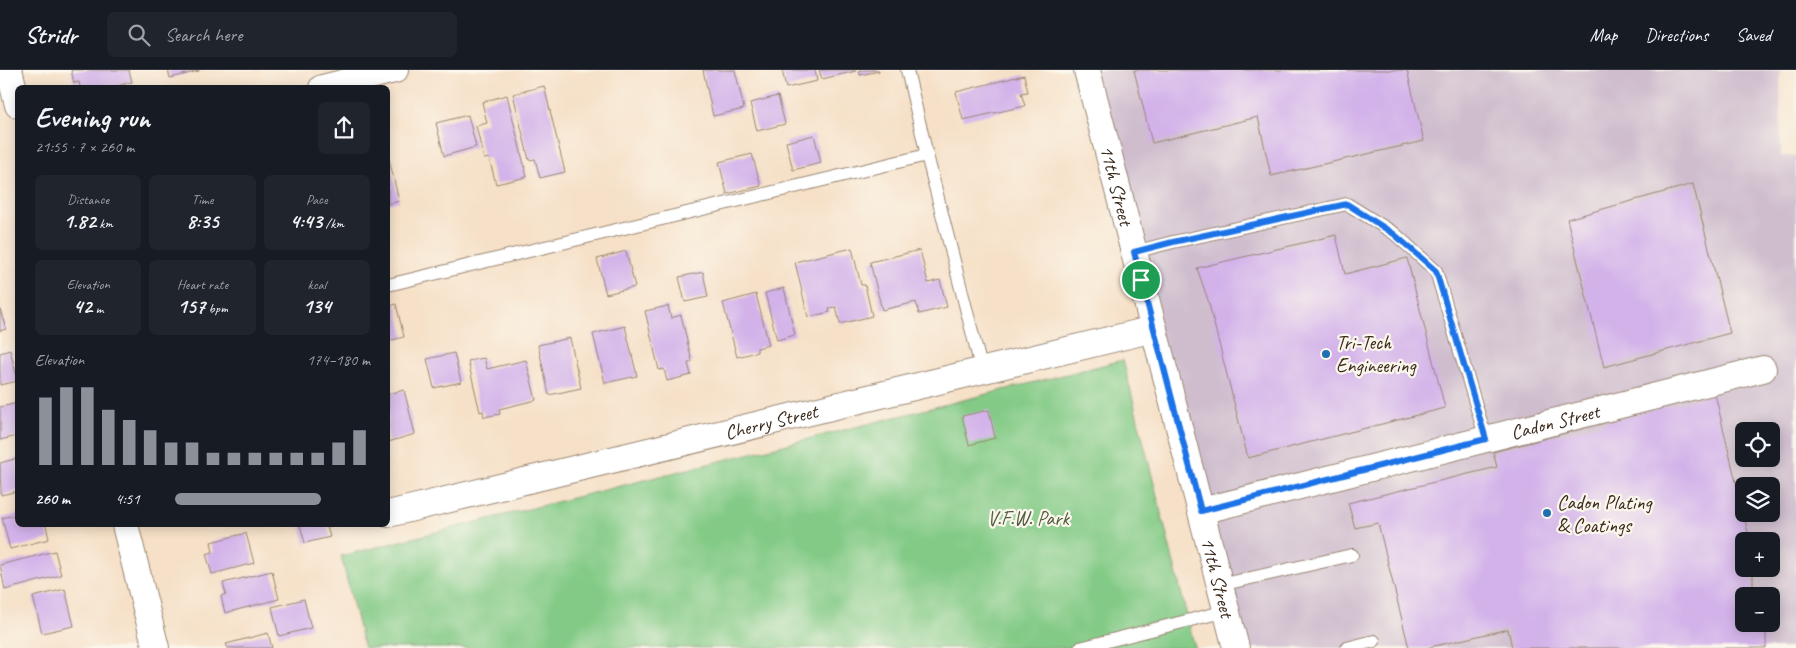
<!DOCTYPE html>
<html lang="en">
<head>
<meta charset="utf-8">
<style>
	body { margin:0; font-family:Caveat,sans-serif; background:#20242c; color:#f1f3f6; height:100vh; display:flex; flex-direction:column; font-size:19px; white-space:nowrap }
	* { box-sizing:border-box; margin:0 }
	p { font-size:16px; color:#9ea1a6 }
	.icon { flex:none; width:28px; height:28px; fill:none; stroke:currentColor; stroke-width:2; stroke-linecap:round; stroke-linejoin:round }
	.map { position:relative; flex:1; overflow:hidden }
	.sheet { position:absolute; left:15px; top:15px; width:375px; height:442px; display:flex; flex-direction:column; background:#171b24; border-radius:8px; box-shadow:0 2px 12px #0003 }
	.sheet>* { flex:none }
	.fabs { position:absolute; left:1735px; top:352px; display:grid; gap:10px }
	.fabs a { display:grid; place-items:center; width:45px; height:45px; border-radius:8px; background:#171b24; box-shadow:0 2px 12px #0003; font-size:25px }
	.pin { position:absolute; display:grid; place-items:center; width:42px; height:42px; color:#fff; margin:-21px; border:2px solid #fff; border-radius:50%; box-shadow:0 1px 5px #0007 }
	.round { display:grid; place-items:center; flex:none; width:52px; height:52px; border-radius:8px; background:#20242c }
	.headline { display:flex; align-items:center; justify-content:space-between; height:85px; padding:0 20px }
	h1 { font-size:28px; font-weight:800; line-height:38px }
	.figures { display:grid; grid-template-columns:repeat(3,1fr); gap:8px; height:85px; padding:5px 20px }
	.figures div { display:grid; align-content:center; border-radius:8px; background:#20242c; text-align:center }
	.figures b { font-size:21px; font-weight:800 }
	.figures small { font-size:14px; font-weight:400 }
	.figures p { font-size:14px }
	.chart { height:140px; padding:10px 20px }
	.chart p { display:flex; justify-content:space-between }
	.chart svg { width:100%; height:90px; margin-top:5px; stroke:#8c9099; stroke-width:6 }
	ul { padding:0 20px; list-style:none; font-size:16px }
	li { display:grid; grid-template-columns:80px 60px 1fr; align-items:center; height:38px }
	li i { height:12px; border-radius:6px; background:#8c9099 }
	header { display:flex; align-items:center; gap:30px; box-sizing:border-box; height:70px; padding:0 25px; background:#171b24; border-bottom:1px solid #363941 }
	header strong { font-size:24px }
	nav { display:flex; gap:28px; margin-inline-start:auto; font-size:18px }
	.search { width:350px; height:45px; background:#20242c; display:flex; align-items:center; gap:12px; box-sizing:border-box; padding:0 18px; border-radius:8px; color:#9ea1a6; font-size:19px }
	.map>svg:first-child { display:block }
	.industrial { fill:#cfbdce; fill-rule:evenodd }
	.green { fill:#82ca85; stroke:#5e7a52 }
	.building { fill:#d3b2ea }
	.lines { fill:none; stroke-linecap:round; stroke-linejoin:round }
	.service-casing { stroke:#988572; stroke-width:14 }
	.minor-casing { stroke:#988572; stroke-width:28 }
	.service { stroke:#fff; stroke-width:12 }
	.minor { stroke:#fff; stroke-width:26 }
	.route-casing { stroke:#fff; stroke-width:10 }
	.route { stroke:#1a73e8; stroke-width:6 }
	.poi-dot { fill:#1f6fb2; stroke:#fbf7ec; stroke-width:2 }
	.labels { text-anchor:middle; stroke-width:4.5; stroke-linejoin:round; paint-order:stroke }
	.street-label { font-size:20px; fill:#3b2a1e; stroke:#fbf7ec }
	.poi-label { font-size:20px; fill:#3b2a1e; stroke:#fbf7ec; text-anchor:start }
	.park-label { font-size:20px; fill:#505a3d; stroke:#fbf7ec }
</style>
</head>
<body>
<header>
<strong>Stridr</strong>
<div class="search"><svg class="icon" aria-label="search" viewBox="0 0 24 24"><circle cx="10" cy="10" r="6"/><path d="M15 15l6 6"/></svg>Search here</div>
<nav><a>Map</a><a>Directions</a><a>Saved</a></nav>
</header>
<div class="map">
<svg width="1796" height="578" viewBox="0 0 1796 578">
	<rect width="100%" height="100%" fill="#fbf7ec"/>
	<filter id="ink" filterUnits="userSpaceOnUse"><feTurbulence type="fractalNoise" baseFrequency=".02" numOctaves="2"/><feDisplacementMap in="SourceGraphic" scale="10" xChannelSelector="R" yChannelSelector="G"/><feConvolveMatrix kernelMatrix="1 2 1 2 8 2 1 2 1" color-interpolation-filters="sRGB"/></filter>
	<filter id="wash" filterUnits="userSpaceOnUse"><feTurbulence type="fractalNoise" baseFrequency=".0096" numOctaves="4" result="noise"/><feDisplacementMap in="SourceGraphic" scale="20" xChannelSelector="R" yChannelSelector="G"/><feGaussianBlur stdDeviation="1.12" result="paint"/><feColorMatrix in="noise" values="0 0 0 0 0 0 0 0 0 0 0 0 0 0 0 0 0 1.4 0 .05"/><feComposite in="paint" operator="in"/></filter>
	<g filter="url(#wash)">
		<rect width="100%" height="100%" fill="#f6e0c7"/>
		<path class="industrial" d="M1087,0H1780L1781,86H1796V578H1236ZM1744,361H1771V389H1744ZM1744,416H1771V444H1744ZM1744,471H1771V499H1744ZM1744,526H1771V554H1744Z"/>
		<path class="green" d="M1123,290L1195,578H364L341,486Z"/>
		<g id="blocks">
			<path class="building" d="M71,0H129L132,12L110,18H80L79,12L74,13Z
				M168,0H199V1L170,8Z
				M703,0H735L744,39L713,46Z
				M782,0H815L817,11L786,18Z
				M819,0H856V1L822,9Z
				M859,0H879V1L860,5Z
				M1134,0H1407L1424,71L1271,106L1258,47L1152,73Z
				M1024,5L1028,22L1021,23L1025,36L963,50L956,22Z
				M544,16L565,102L540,108L535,89L529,90L513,24Z
				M507,25L527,107L496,114L489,88L484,89L476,56L487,53L482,32Z
				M778,26L785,54L757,61L750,33Z
				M468,45L476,77L444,86L436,53Z
				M814,65L821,93L793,100L786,72Z
				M752,84L761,116L727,124L719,92Z
				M388,85L399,131L388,134Z
				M1693,114L1730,263L1604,297L1567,149Z
				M1336,165L1345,204L1407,188L1445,338L1248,388L1208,230L1197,198Z
				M852,178L861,215H865L872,246L840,254L836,237L829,238L830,242L808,247L795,192Z
				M920,180L928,213L940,210L947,237L919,244L916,232L882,240L870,192Z
				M626,181L635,217L606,224L597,189Z
				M703,202L708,227L685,232L679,207Z
				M784,218L795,265L777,270L765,223Z
				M756,224L769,275L757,278V282L737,287L723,233Z
				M396,234L404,267L388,271V237Z
				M668,236L671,248L681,245L692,292L688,293L691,305L667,311L664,299L659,300L645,241Z
				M0,239L6,259L0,261Z
				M625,256L637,306L605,313L593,264Z
				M570,268L581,318L549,325L538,275Z
				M10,280L18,311L0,315V283Z
				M454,283L461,312L434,318L427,289Z
				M484,288L487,299L526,290L536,330L499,339L500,344L484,347L483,341L480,342L468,291Z
				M404,320L415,364L388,372V324Z
				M1715,324L1750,471H1744V499H1753V523L1767,519V526H1744V554H1766V578H1512L1508,559L1426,578H1409L1378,453L1355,458L1348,433L1497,397L1493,382Z
				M18,333V366L0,370V337Z
				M989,340L995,368L969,375L962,346Z
				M18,388V421L1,425L0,393Z
				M18,444V455H46L49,469L10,479L2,448Z
				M300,455H329L330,457H327L330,467L305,473Z
				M246,463L254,493L212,504L206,484L213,482L211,472Z
				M55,481L61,505L5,520L0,495Z
				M272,501L279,529L225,543L221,526L226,524L223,513Z
				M65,519L74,556L42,563L33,527Z
				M304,529L311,558L279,566L272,537Z
				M268,563L272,578H228L226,574Z"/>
		</g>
	</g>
	<g filter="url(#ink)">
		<use href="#blocks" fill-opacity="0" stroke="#988572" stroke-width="1"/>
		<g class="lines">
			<g class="service-casing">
				<path id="service" d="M907,0L927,85
					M1134,182L1173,172L1347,134L1394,163L1436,201L1486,369
					M388,215L927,85L982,301
					M1220,515L1352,485
					M1080,578L1226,541
					M1347,578L1374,571"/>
			</g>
			<g class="minor-casing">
				<g id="minor">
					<path d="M9,0L18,35"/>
					<path id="s1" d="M1087,0L1236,578"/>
					<path d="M322,18L395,0"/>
					<path id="s2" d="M1201,441L1763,299"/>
					<path id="s3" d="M388,444L1154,259"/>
					<path d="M125,455L156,578"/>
				</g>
			</g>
			<use href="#service" class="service"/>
			<use href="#minor" class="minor"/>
		</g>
	</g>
	<g class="lines" filter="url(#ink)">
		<g class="route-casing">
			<path id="route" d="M1347,134L1394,164L1436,201L1486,369L1201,441L1134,182L1173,172Z"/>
		</g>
		<use href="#route" class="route"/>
	</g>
	<g class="poi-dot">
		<circle cx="1326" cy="284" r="5"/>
		<circle cx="1547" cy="443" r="5"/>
	</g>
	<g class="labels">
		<g class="street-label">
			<text dy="7" stroke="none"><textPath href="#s1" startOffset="119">11th Street</textPath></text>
			<text dy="7" stroke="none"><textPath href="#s3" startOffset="394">Cherry Street</textPath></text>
			<text dy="7" stroke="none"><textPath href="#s2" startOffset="365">Cadon Street</textPath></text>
			<text dy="7" stroke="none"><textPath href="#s1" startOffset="524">11th Street</textPath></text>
		</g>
		<g class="poi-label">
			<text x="1336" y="279">Tri-Tech<tspan x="1336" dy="23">Engineering</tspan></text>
			<text x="1557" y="439">Cadon Plating<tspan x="1557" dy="23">&amp; Coatings</tspan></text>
		</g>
		<g class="park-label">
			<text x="1028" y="455">V.F.W. Park</text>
		</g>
	</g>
</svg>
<div class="fabs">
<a><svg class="icon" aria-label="locate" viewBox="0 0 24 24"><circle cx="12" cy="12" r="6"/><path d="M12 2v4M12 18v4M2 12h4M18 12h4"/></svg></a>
<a><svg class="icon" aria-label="layers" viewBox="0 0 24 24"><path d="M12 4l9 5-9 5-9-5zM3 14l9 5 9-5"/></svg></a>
<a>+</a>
<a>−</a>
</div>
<div class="pin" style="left:1141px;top:210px;background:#1e9e55"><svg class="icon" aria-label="arrive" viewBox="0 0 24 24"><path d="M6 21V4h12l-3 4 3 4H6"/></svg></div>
<section class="sheet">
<div class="headline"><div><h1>Evening run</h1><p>21:55 · 7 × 260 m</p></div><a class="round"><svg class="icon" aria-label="share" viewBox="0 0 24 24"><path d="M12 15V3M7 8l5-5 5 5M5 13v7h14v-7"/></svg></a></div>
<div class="figures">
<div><p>Distance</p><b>1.82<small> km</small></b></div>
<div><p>Time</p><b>8:35</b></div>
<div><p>Pace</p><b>4:43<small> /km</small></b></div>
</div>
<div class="figures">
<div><p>Elevation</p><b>42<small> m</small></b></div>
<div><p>Heart rate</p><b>157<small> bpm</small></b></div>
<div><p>kcal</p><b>134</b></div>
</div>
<div class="chart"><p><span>Elevation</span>174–180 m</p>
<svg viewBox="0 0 160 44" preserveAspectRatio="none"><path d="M5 44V11M15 44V6M25 44V6M35 44V17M45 44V22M55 44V27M65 44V33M75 44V33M85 44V38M95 44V38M105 44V38M115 44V38M125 44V38M135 44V38M145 44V33M155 44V27"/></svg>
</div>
<ul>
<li><b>260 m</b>4:51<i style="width:75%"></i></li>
</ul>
</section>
</div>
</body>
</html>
